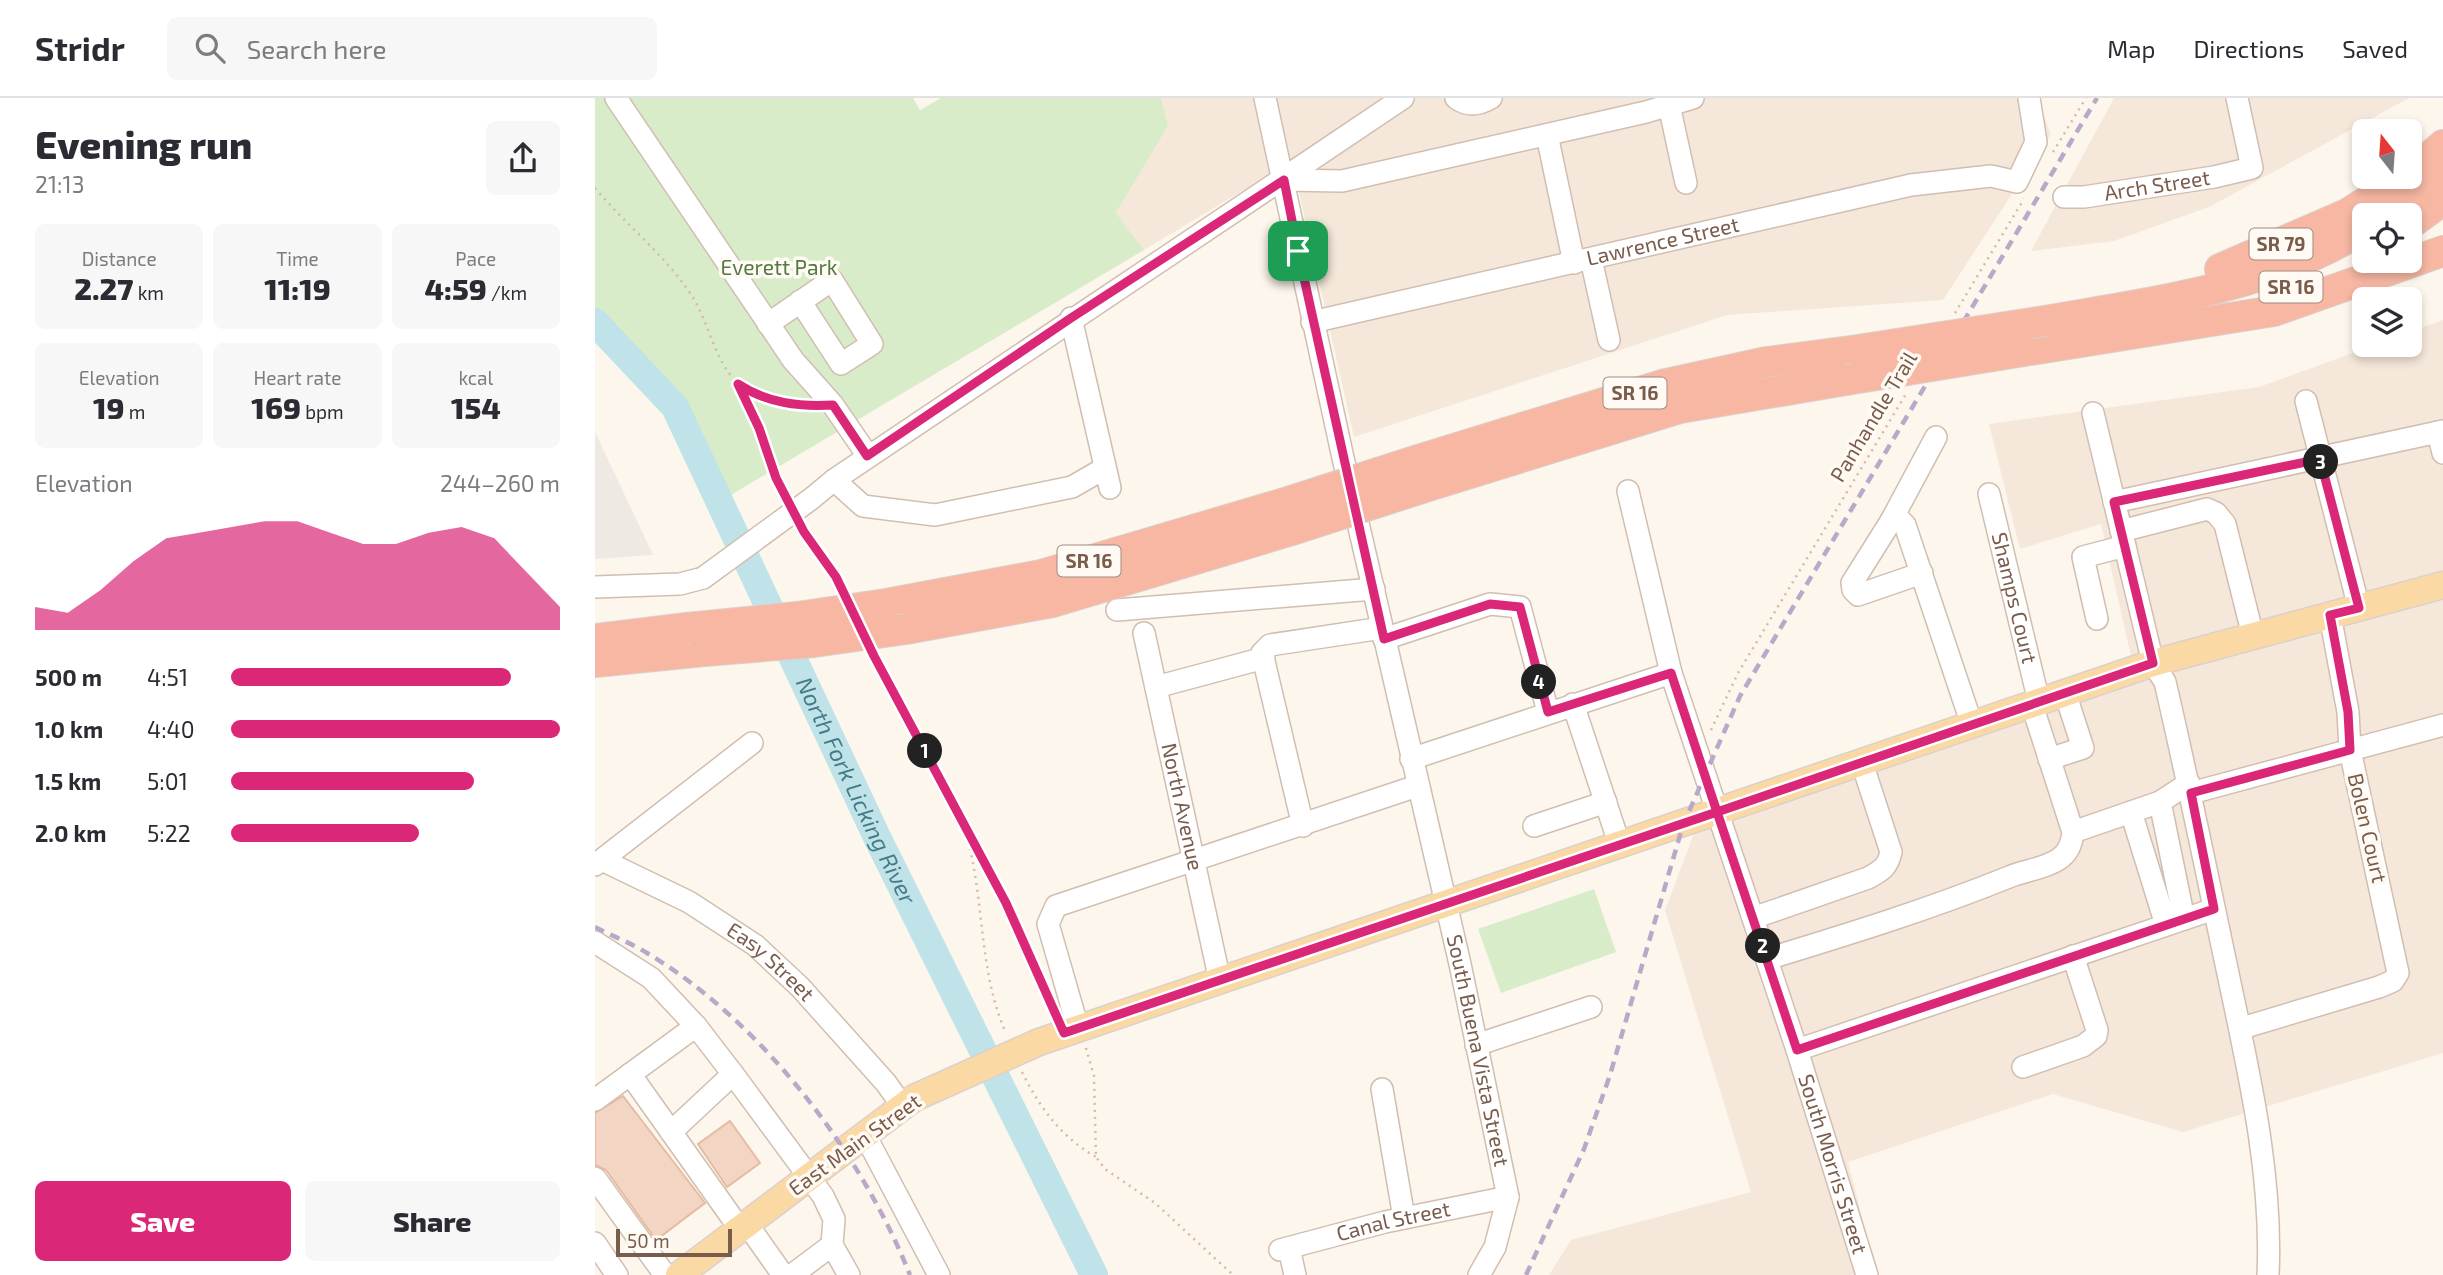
<!DOCTYPE html>
<html lang="en">
<head>
<meta charset="utf-8">
<style>
	body { margin:0; font-family:"Exo 2",sans-serif; background:#f7f7f7; color:#2b2b33; height:100vh; display:flex; flex-direction:column; font-size:26px; white-space:nowrap }
	* { box-sizing:border-box; margin:0 }
	p { font-size:23px; color:#7c7c81 }
	.icon { flex:none; width:38px; height:38px; fill:none; stroke:currentColor; stroke-width:2; stroke-linecap:round; stroke-linejoin:round }
	.map { position:relative; flex:1; overflow:hidden }
	.drawer { display:flex; flex-direction:column; background:#fff; width:595px }
	.drawer>* { flex:none }
	.needle { width:46px; rotate:343deg }
	.tools { position:absolute; left:1757px; top:21px; display:grid; gap:14px }
	.tools a { display:grid; place-items:center; width:70px; height:70px; border-radius:10px; background:#fff; box-shadow:0 4px 10px #0003; font-size:35px }
	.scale { position:absolute; left:21px; bottom:18px; width:116px; box-sizing:border-box; padding-left:7px; border:4px solid #7a5c4d; border-top:0; font-size:19px; line-height:24px; white-space:nowrap; color:#7a5c4d; -webkit-text-stroke:5px #fffaf3; paint-order:stroke }
	.pin { position:absolute; display:grid; place-items:center; width:60px; height:60px; color:#fff; margin:-30px; border-radius:14px; box-shadow:0 4px 10px #0006 }
	.km { position:absolute; width:35px; height:35px; margin:-18px; border-radius:50%; background:#222; color:#fff; font-size:19px; line-height:35px; text-align:center }
	.round { display:grid; place-items:center; flex:none; width:74px; height:74px; border-radius:10px; background:#f7f7f7 }
	.overview { display:flex; align-items:center; justify-content:space-between; height:119px; padding:0 35px }
	h1 { font-size:38px; font-weight:800; line-height:52px }
	.metrics { display:grid; grid-template-columns:repeat(3,1fr); gap:10px; height:119px; padding:7px 35px }
	.metrics div { display:grid; align-content:center; border-radius:10px; background:#f7f7f7; text-align:center }
	.metrics b { font-size:30px; font-weight:800 }
	.metrics small { font-size:19px; font-weight:400 }
	.metrics p { font-size:19px }
	.chart { height:196px; padding:14px 35px }
	.chart p { display:flex; justify-content:space-between }
	.chart svg { width:100%; height:126px; margin-top:7px; fill:#db2777; opacity:.7 }
	.button { display:flex; gap:14px; margin-top:auto; padding:14px 35px }
	.button a { flex:1; height:80px; border-radius:10px; background:#db2777; color:#fff; font-size:28px; font-weight:800; line-height:80px; text-align:center }
	.button a+a { background:#f7f7f7; color:#2b2b33 }
	ul { padding:0 35px; list-style:none; font-size:23px }
	li { display:grid; grid-template-columns:112px 84px 1fr; align-items:center; height:52px }
	li i { height:18px; border-radius:9px; background:#db2777 }
	header { display:flex; align-items:center; gap:42px; box-sizing:border-box; height:98px; padding:0 35px; background:#fff; border-bottom:2px solid #e1e1e2 }
	header strong { font-size:33px }
	nav { display:flex; gap:38px; margin-inline-start:auto; font-size:24px }
	.search { width:490px; height:63px; background:#f7f7f7; display:flex; align-items:center; gap:18px; box-sizing:border-box; padding:0 24px; border-radius:10px; color:#7c7c81; font-size:26px }
	main { display:flex; flex:1; min-height:0 }
	.map>svg:first-child { display:block }
	.residential { fill:#f5e8da }
	.industrial { fill:#efe9e4 }
	.green { fill:#d8ecc9 }
	.lines { fill:none; stroke-linecap:round; stroke-linejoin:round }
	.river { stroke:#bfe3e8; stroke-width:28 }
	.building { fill:#f3d5c3; stroke:#e6bba3; stroke-width:2 }
	.minor-casing { stroke:#d1beb0; stroke-width:24 }
	.major-casing { stroke:#dad1cd; stroke-width:29 }
	.highway-casing { stroke:#dad1cd; stroke-width:32 }
	.path { stroke:#d9b8a5; stroke-width:2.5; stroke-dasharray:2 5; stroke-linecap:butt }
	.minor { stroke:#fff; stroke-width:21 }
	.major { stroke:#fbd9a5; stroke-width:26 }
	.highway { stroke:#f7b7a3; stroke-width:30 }
	.rail { stroke:#b9a8c9; stroke-width:4.5; stroke-dasharray:10 7; stroke-linecap:butt }
	.minor-bridge-casing { stroke:#d1beb0; stroke-width:24; stroke-linecap:butt }
	.major-bridge-casing { stroke:#dad1cd; stroke-width:29; stroke-linecap:butt }
	.highway-bridge-casing { stroke:#dad1cd; stroke-width:32; stroke-linecap:butt }
	.minor-bridge { stroke:#fff; stroke-width:21 }
	.major-bridge { stroke:#fbd9a5; stroke-width:26 }
	.highway-bridge { stroke:#f7b7a3; stroke-width:30 }
	.route-casing { stroke:#fff; stroke-width:14 }
	.route { stroke:#db2777; stroke-width:9 }
	.labels { text-anchor:middle; stroke-width:7; stroke-linejoin:round; paint-order:stroke }
	.shield { fill:#fffaf3; stroke:#a28b7f; stroke-width:2 }
	.shield-label { font-size:19px; font-weight:bold; fill:#7a5c4d }
	.street-label { font-size:21px; fill:#7a5c4d; stroke:#fffaf3 }
	.park-label { font-size:21px; fill:#537a41; stroke:#fffaf3 }
	.water-label { font-size:23px; font-style:italic; fill:#437c86; stroke:#fffaf3 }
</style>
</head>
<body>
<header>
<strong>Stridr</strong>
<div class="search"><svg class="icon" aria-label="search" viewBox="0 0 24 24"><circle cx="10" cy="10" r="6"/><path d="M15 15l6 6"/></svg>Search here</div>
<nav><a>Map</a><a>Directions</a><a>Saved</a></nav>
</header>
<main>
<section class="drawer">
<div class="overview"><div><h1>Evening run</h1><p>21:13</p></div><a class="round"><svg class="icon" aria-label="share" viewBox="0 0 24 24"><path d="M12 15V3M7 8l5-5 5 5M5 13v7h14v-7"/></svg></a></div>
<div class="metrics">
<div><p>Distance</p><b>2.27<small> km</small></b></div>
<div><p>Time</p><b>11:19</b></div>
<div><p>Pace</p><b>4:59<small> /km</small></b></div>
</div>
<div class="metrics">
<div><p>Elevation</p><b>19<small> m</small></b></div>
<div><p>Heart rate</p><b>169<small> bpm</small></b></div>
<div><p>kcal</p><b>154</b></div>
</div>
<div class="chart"><p><span>Elevation</span>244–260 m</p>
<svg viewBox="0 0 160 44" preserveAspectRatio="none"><path d="M0 44V36L10 38L20 30L30 20L40 12L50 10L60 8L70 6L80 6L90 10L100 14L110 14L120 10L130 8L140 12L150 24L160 36V44z"/></svg>
</div>
<ul>
<li><b>500 m</b>4:51<i style="width:85%"></i></li>
<li><b>1.0 km</b>4:40<i style="width:100%"></i></li>
<li><b>1.5 km</b>5:01<i style="width:74%"></i></li>
<li><b>2.0 km</b>5:22<i style="width:57%"></i></li>
</ul>
<div class="button"><a>Save</a><a>Share</a></div>
</section>
<div class="map">
<svg width="1848" height="1177" viewBox="0 0 1848 1177">
	<rect width="100%" height="100%" fill="#fdf6ec"/>
	<path class="residential" d="M566,0H1442L1456,36L1348,202L1132,217L759,339L697,63L549,152L521,115L573,28Z
		M1519,0H1814L1614,109L1519,143L1436,153Z
		M1848,222V955L1588,1034L1458,996L1253,1064L1282,1177H954L976,1142L1156,1094L1070,812L1103,725L1540,576L1506,426L1425,451L1394,326L1664,289L1780,247H1815V234Z"/>
	<path class="industrial" d="M0,334L58,457L0,461Z"/>
	<path class="green" d="M0,0H318L325,12L346,0H566L573,28L521,115L549,152L124,404L80,309L0,224Z
		M999,791L1021,854L906,895L883,831Z"/>
	<g class="lines">
		<path class="river" id="s1" d="M0,224L80,309L281,737L499,1177"/>
	</g>
	<path class="building" d="M28,998L110,1105L61,1142L11,1072L0,1067V1015Z
		M135,1023L165,1065L132,1089L103,1046Z"/>
	<g class="lines">
		<g class="minor-casing">
			<g id="minor">
				<path d="M21,0L198,262L238,307L273,358"/>
				<path id="s2" d="M670,0L748,360L865,866L913,1099L900,1149L884,1177"/>
				<path d="M861,0C873,9 884,7 896,0"/>
				<path d="M1074,7L1091,85"/>
				<path d="M952,37L979,165"/>
				<path d="M689,82L747,83L1051,14L1098,0"/>
				<path id="s3" d="M1469,99H1489L1619,79L1657,70L1642,0"/>
				<path d="M996,161L1014,242"/>
				<path d="M476,220L515,390"/>
				<path id="s4" d="M717,224L1316,87L1396,78L1422,84L1441,44L1434,0"/>
				<path d="M173,226L237,182L277,246L246,266L205,203"/>
				<path d="M1711,303L1764,510"/>
				<path d="M1498,315L1558,565L1570,584C1592,678 1611,772 1631,866C1652,967 1678,1073 1673,1177"/>
				<path d="M1843,334L1848,355"/>
				<path d="M239,382L268,408L340,417L477,389L510,370"/>
				<path id="s5" d="M1033,393L1076,575L1202,952L1272,1177"/>
				<path id="s6" d="M1394,396L1444,604"/>
				<path d="M216,401L239,382L808,0"/>
				<path d="M1519,404L1848,333"/>
				<path d="M1296,423L1341,339"/>
				<path d="M1526,433L1612,411L1621,415L1630,426L1658,538"/>
				<path d="M1327,475L1263,497L1258,492L1257,485L1296,423L1304,421L1310,427L1377,627"/>
				<path d="M0,489L85,486L108,480"/>
				<path d="M522,512L779,491"/>
				<path d="M1502,521L1488,459L1530,448"/>
				<path id="s7" d="M549,535L625,883"/>
				<path d="M789,541L895,506L925,509L953,614"/>
				<path d="M561,589L669,560"/>
				<path d="M978,606L1025,748"/>
				<path d="M816,661L1076,575"/>
				<path d="M1454,661L1488,650L1470,595"/>
				<path d="M1596,695L1848,627"/>
				<path d="M1565,704L1589,821"/>
				<path d="M1536,714L1571,827"/>
				<path d="M708,728L667,555L675,547L787,530"/>
				<path d="M939,728L1011,704"/>
				<path d="M1478,734L1565,704L1594,685"/>
				<path id="s8" d="M7,762L94,804L160,847L205,889L291,985L308,1009"/>
				<path d="M0,767L157,645"/>
				<path d="M1158,820L1273,780C1286,773 1293,769 1296,754L1267,665"/>
				<path d="M0,844L56,880L101,928L138,976L228,1098L239,1121L237,1147L254,1177"/>
				<path d="M1172,861C1254,836 1335,811 1414,779C1431,772 1449,771 1464,761C1473,755 1477,745 1478,734L1437,607"/>
				<path d="M483,930L453,826L461,808L822,688"/>
				<path d="M1647,930L1784,889L1798,883L1803,875L1755,652L1753,614L1735,517"/>
				<path d="M881,947L996,909"/>
				<path d="M1202,952L1619,811"/>
				<path d="M1428,969L1488,948L1501,938L1502,932L1478,858"/>
				<path d="M35,976L145,1131"/>
				<path d="M787,991L809,1120"/>
				<path d="M0,1002L101,928"/>
				<path d="M76,1034L138,976"/>
				<path d="M270,1037L344,1177"/>
				<path d="M0,1080L70,1177"/>
				<path d="M152,1126L188,1177"/>
				<path d="M0,1145L22,1177"/>
				<path d="M694,1150L700,1177"/>
				<path id="s9" d="M685,1152L790,1124L913,1099"/>
				<path d="M197,1177L237,1147"/>
			</g>
		</g>
		<g class="major-casing">
			<path id="major" d="M444,944L1558,565L1848,487
				M84,1177L319,1000"/>
		</g>
		<g class="highway-casing">
			<path id="highway" d="M1815,76L1848,47
				M1798,110L1848,72
				M1815,126L1848,102
				M1625,171L1752,116L1811,79
				M1450,223C1557,204 1676,190 1769,130
				M1429,253L1679,213L1848,153
				M823,362L1067,287L1172,264L1263,252
				M827,390L1085,310L1251,282
				M291,506L446,477L693,404
				M311,531L458,504L697,432
				M0,541L92,530
				M0,564L109,553"/>
		</g>
		<path class="path" d="M1458,54L1491,0
			M0,90C31,127 70,157 97,198C113,223 121,265 141,283C158,300 193,310 216,308
			M1360,215L1429,101
			M143,286L191,398
			M206,429L247,491
			M278,557L364,715C392,786 380,866 411,935
			M1116,632L1143,575L1311,296
			M376,744L411,805L455,904
			M491,950L499,978L501,1059L510,1071L560,1105L638,1177
			M427,974C445,1010 466,1039 501,1059"/>
		<use href="#minor" class="minor"/>
		<use href="#major" class="major"/>
		<use href="#highway" class="highway"/>
		<path class="rail" d="M0,829C17,838 36,845 52,855C167,924 266,1054 315,1177
			M931,1177L989,1051L1015,977L1088,727L1145,598L1502,0"/>
		<g class="minor-bridge-casing">
			<path id="minor-bridge" d="M108,480L216,401"/>
		</g>
		<g class="major-bridge-casing">
			<path id="major-bridge" d="M319,1000L444,944"/>
		</g>
		<g class="highway-bridge-casing">
			<path id="highway-bridge" d="M1263,252L1450,223
				M1251,282L1429,253
				M693,404L823,362
				M697,432L827,390
				M92,530L202,519L291,506
				M109,553L219,544L311,531"/>
		</g>
		<use href="#minor-bridge" class="minor-bridge"/>
		<use href="#major-bridge" class="major-bridge"/>
		<use href="#highway-bridge" class="highway-bridge"/>
	</g>
	<g class="lines">
		<g class="route-casing">
			<path id="route" d="M703,153L689,82L476,220L272,358L238,307C204,309 172,305 143,286L164,330L181,380L209,434L241,479L279,558L411,805L469,935L1122,714L1202,952L1619,811L1596,695L1755,652L1753,614L1735,517L1764,510L1725,361L1519,404L1558,565L1122,714L1076,575L953,614L925,509L895,506L789,541L703,153"/>
		</g>
		<use href="#route" class="route"/>
	</g>
	<g class="labels">
		<g class="shield">
			<rect x="1654.5" y="130.5" width="63" height="31" rx="5"/>
			<rect x="1664.5" y="173.5" width="63" height="31" rx="5"/>
			<rect x="1008.5" y="279.5" width="63" height="31" rx="5"/>
			<rect x="462.5" y="447.5" width="63" height="31" rx="5"/>
		</g>
		<g class="shield-label">
			<text x="1686" y="153">SR 79</text>
			<text x="1696" y="196">SR 16</text>
			<text x="1040" y="302">SR 16</text>
			<text x="494" y="470">SR 16</text>
		</g>
		<g class="street-label">
			<text dy="7" stroke="none"><textPath href="#s3" startOffset="94">Arch Street</textPath></text>
			<text dy="7" stroke="none"><textPath href="#s4" startOffset="360">Lawrence Street</textPath></text>
			<text transform="translate(1279 319) rotate(-59)" y="7">Panhandle Trail</text>
			<text dy="7" stroke="none"><textPath href="#s6" startOffset="107">Shamps Court</textPath></text>
			<text dy="7" stroke="none"><textPath href="#s7" startOffset="178">North Avenue</textPath></text>
			<text transform="translate(1772 730) rotate(77)" y="7">Bolen Court</text>
			<text dy="7" stroke="none"><textPath href="#s8" startOffset="198">Easy Street</textPath></text>
			<text dy="7" stroke="none"><textPath href="#s2" startOffset="976">South Buena Vista Street</textPath></text>
			<text transform="translate(260 1047) rotate(-36)" y="7">East Main Street</text>
			<text dy="7" stroke="none"><textPath href="#s5" startOffset="704">South Morris Street</textPath></text>
			<text dy="7" stroke="none"><textPath href="#s9" startOffset="117">Canal Street</textPath></text>
		</g>
		<g class="park-label">
			<text x="184" y="177">Everett Park</text>
		</g>
		<g class="water-label">
			<text dy="8" stroke="none"><textPath href="#s1" startOffset="541">North Fork Licking River</textPath></text>
		</g>
	</g>
</svg>
<div class="tools">
<a><svg class="needle" viewBox="-14 -14 28 28"><path d="M0-13l5 13h-10z" fill="#e53935"/><path d="M0 13l5-13h-10z" fill="#7c7c81"/></svg></a>
<a><svg class="icon" aria-label="locate" viewBox="0 0 24 24"><circle cx="12" cy="12" r="6"/><path d="M12 2v4M12 18v4M2 12h4M18 12h4"/></svg></a>
<a><svg class="icon" aria-label="layers" viewBox="0 0 24 24"><path d="M12 4l9 5-9 5-9-5zM3 14l9 5 9-5"/></svg></a>
</div>
<div class="scale">50 m</div>
<div class="pin" style="left:703px;top:153px;background:#1e9e55"><svg class="icon" aria-label="arrive" viewBox="0 0 24 24"><path d="M6 21V4h12l-3 4 3 4H6"/></svg></div>
<b class="km" style="left:330px;top:653px">1</b>
<b class="km" style="left:1168px;top:848px">2</b>
<b class="km" style="left:1726px;top:364px">3</b>
<b class="km" style="left:944px;top:584px">4</b>
</div>
</main>
</body>
</html>
